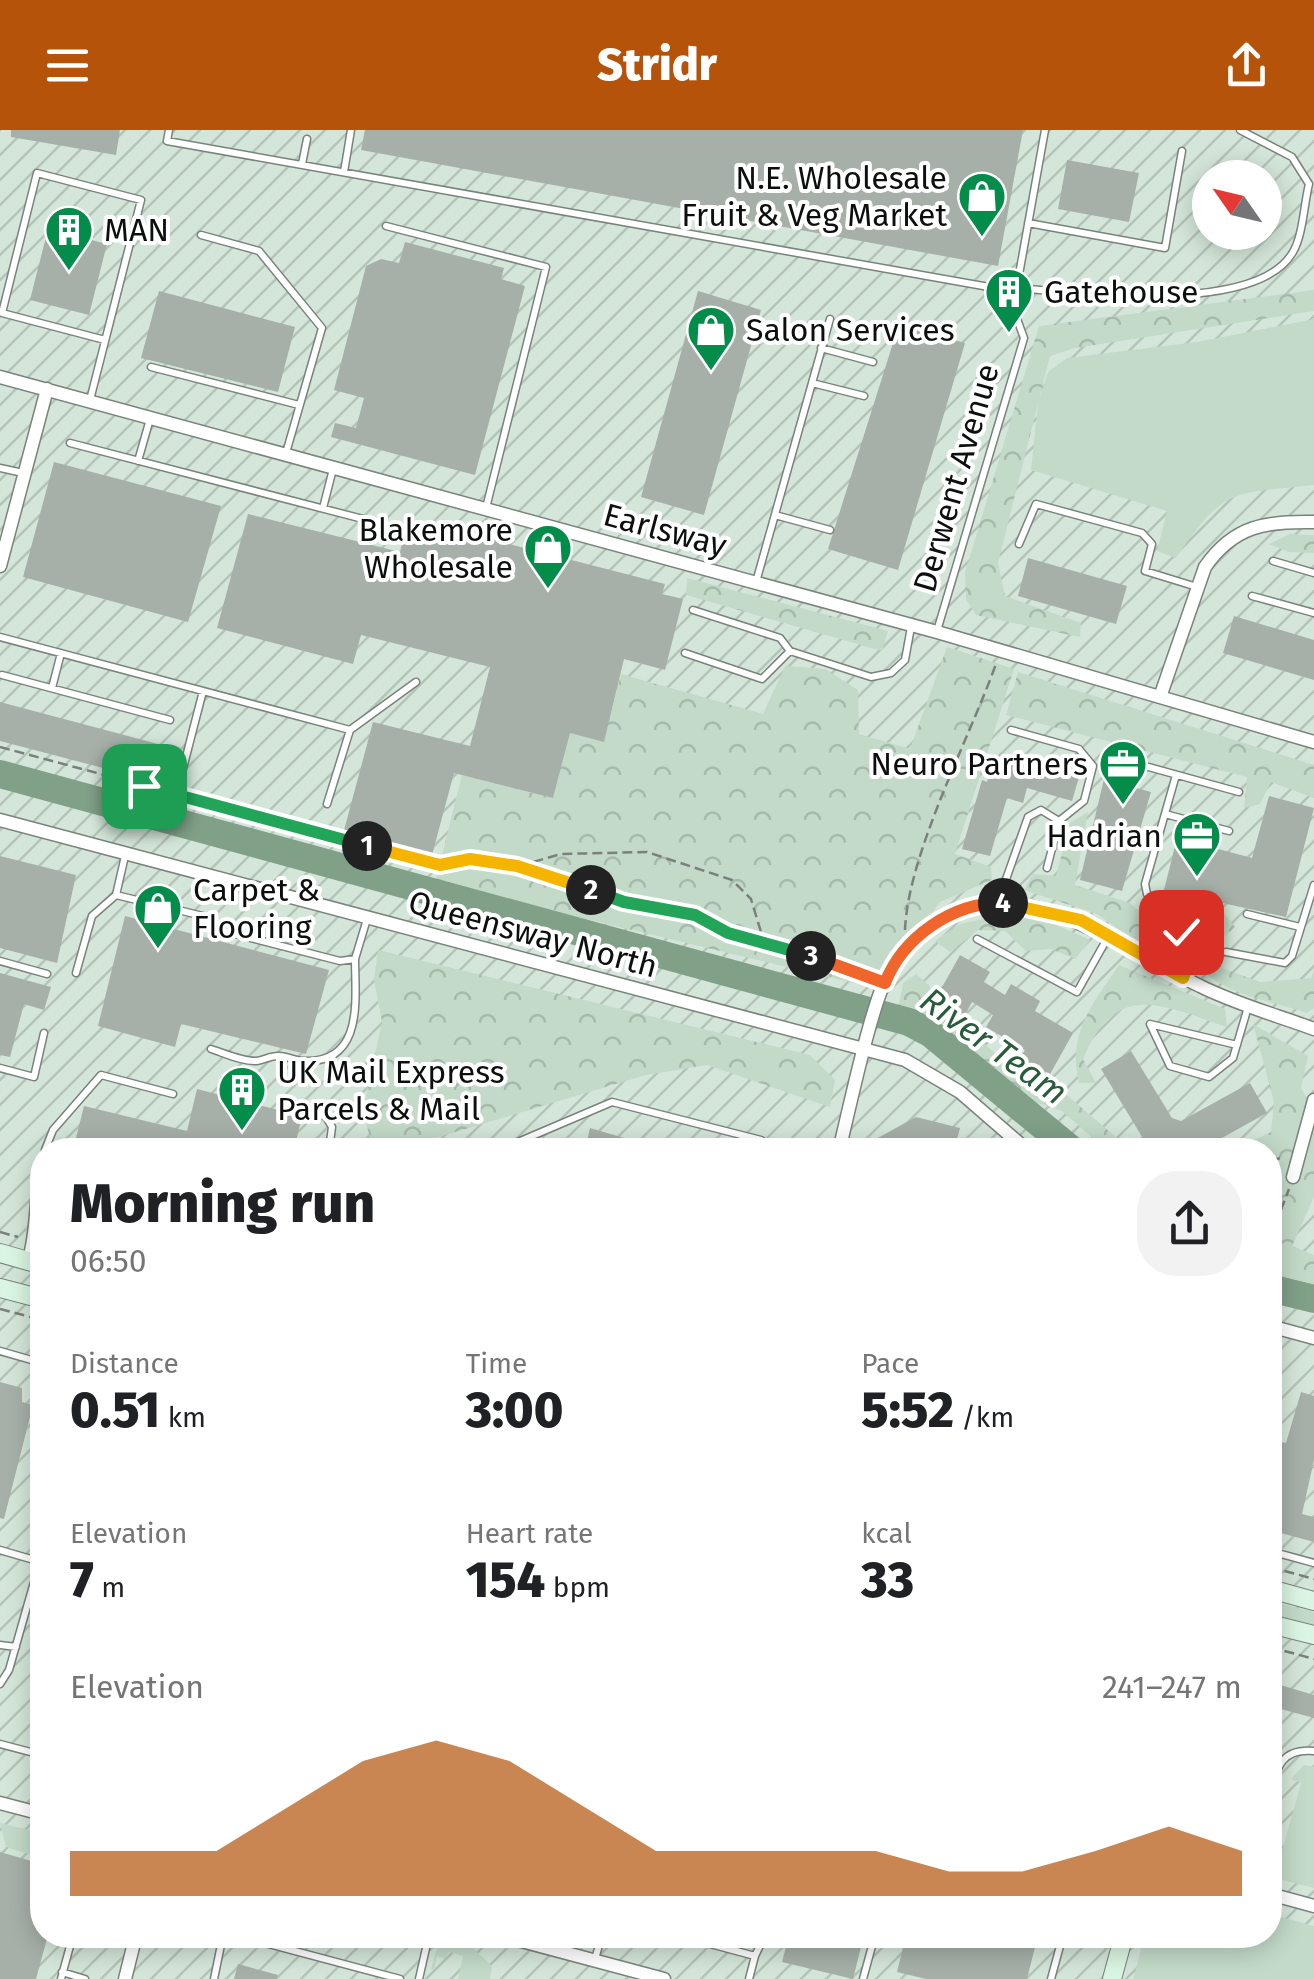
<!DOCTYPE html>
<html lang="en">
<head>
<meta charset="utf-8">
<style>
	body { margin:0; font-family:"Fira Sans",sans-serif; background:#f2f2f2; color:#202124; height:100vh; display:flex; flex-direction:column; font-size:38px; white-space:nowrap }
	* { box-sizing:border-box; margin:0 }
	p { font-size:32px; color:#757577 }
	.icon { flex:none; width:55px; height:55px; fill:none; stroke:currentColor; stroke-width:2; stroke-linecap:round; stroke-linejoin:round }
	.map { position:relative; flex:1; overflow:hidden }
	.drawer { position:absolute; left:30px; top:1008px; width:1252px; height:810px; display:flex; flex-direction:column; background:#fff; border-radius:40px; box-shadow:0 5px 25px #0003 }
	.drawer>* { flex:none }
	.needle { width:65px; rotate:304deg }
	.buttons { position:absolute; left:1192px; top:30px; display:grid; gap:20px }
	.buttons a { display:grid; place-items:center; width:90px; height:90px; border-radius:50%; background:#fff; box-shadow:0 5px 25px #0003; font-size:50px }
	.pin { position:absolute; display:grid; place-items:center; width:85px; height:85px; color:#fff; margin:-42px; border-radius:20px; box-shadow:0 5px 15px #0006 }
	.km { position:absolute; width:50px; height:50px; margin:-25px; border-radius:50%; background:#222; color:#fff; font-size:28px; line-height:50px; text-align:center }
	.round { display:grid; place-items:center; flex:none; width:105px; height:105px; border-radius:40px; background:#f2f2f2 }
	.overview { display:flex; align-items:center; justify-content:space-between; height:170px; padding:0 40px }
	h1 { font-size:55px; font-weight:800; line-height:75px }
	.metrics { display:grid; grid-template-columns:repeat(3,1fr); gap:15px; height:170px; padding:10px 40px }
	.metrics div { display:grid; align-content:center }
	.metrics b { font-size:50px; font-weight:800 }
	.metrics small { font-size:28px; font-weight:400 }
	.metrics p { font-size:28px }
	.chart { height:280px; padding:20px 40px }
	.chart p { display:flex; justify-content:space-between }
	.chart svg { width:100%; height:180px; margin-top:10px; fill:#b45309; opacity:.7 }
	header { display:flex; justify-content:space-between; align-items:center; height:130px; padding:0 40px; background:#b45309; color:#fff; font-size:45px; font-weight:800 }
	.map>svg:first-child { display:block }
	.industrial { fill:url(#industrial-furrows); fill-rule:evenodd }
	.grass { fill:#c3dac8 }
	.forest { fill:url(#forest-crowns) }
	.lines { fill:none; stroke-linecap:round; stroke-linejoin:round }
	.river { stroke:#80a088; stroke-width:28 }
	.building { fill:#a6b0a8 }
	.lane-casing { stroke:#79837b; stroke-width:9 }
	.street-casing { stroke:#79837b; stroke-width:15 }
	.secondary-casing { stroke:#79837b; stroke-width:20 }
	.path { stroke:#7a817c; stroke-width:2.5; stroke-dasharray:10 5; stroke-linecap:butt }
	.lane { stroke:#fff; stroke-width:6 }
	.street { stroke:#fff; stroke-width:12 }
	.secondary { stroke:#daf5e2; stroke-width:18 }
	.split-1-casing { stroke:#fff; stroke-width:20 }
	.split-2-casing { stroke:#fff; stroke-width:20 }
	.split-3-casing { stroke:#fff; stroke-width:20 }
	.split-4-casing { stroke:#fff; stroke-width:20 }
	.split-5-casing { stroke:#fff; stroke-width:20 }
	.split-1 { stroke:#22a559; stroke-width:12 }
	.split-2 { stroke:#f5b400; stroke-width:12 }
	.split-3 { stroke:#22a559; stroke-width:12 }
	.split-4 { stroke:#f0652b; stroke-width:12 }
	.split-5 { stroke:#f5b400; stroke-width:12 }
	.labels { text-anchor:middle; stroke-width:8; stroke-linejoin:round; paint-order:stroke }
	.poi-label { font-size:32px; fill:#0c0f0d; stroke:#fff; text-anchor:start }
	.street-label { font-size:32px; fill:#0c0f0d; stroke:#fff }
	.water-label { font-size:35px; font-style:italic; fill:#295c3b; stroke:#fff }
</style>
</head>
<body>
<header><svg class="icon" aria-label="menu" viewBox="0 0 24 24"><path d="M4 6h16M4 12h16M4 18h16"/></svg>Stridr<svg class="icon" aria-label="share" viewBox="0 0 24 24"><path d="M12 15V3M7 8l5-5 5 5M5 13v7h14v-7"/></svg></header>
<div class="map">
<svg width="1314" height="1849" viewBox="0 0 1314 1849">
	<defs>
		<pattern id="industrial-furrows" width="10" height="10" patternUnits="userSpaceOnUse" patternTransform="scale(2.5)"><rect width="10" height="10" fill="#d4e6d9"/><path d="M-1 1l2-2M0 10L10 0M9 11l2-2" fill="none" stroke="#b5c4b9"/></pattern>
		<pattern id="forest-crowns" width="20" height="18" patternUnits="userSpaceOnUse" patternTransform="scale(2.5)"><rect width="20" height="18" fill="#c3dac8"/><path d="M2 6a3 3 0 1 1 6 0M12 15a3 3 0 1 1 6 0" fill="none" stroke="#a6baab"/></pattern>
	</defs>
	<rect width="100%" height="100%" fill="#e4efe7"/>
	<path class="industrial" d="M0,0H1314V1849H0ZM1210,48H1265V102H1210ZM42,1020H1270V1805H42Z"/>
	<path class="grass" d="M1314,189V355C1232,364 1225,356 1176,428L1157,421L1167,381L1031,340L1038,273L1048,242L1067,228L1197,212Z
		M1270,1471L1314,1482V1497L1270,1485Z
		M1304,1635L1314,1637V1758L1275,1748L1270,1731L1279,1732L1301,1653L1291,1649Z
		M0,1693L42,1703V1728L6,1717Z
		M1270,1784L1314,1796V1849H1133L1145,1805H1270Z
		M445,1811L471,1816L492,1836L490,1849H458L463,1826L449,1822L445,1829L437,1826L434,1840L431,1839L437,1819Z"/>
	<path class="forest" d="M1314,160V181L1075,218L1050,226L998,433L1005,466L1081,493L1080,507L976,485L966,469L965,443L1039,196Z
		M1290,404L1314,405V423L1289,422L1269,414Z
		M687,448L888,501L882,521L686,465Z
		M947,517L1014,539L955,724L991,737L992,750L940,772L875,858L435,753L462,645L553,668L570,603L604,611L621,544L763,584L785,536L825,539L858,560L859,604L910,619Z
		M1018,542L1314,635V668L1271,652L1260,674L1244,678L1247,647L1006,585Z
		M1088,682L1075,755L1130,773L1181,816L1178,830L1160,829L1097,784L1024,760L1033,744L1056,746L1070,693Z
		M1222,781L1235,797L1217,813L1222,838L1260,852L1311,848L1314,840V878L1307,883C1270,870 1223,866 1197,834L1203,784Z
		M1000,785L1045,790L1090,810L1075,829L1051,819L1026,821L1005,801L978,800L950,822L935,811L960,794Z
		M378,820L810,925L835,950L830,977L707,935L646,945L395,1020H373L363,980L382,892L374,850Z
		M1119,835L1225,879L1227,897C1161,875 1116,849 1083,929L1096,953H1079C1067,903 1092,875 1119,835Z
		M916,844L930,856L933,876L963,895L1017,943L1054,954L1131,1020H1106L1062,981L1028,970L899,874L903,853Z
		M1253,894L1308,926L1301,958L1314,981V1067L1292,1116L1314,1125V1182L1270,1172V1020H1233L1271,1002L1274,972Z"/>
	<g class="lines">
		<path class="river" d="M0,644L909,892L930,903L1072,1020
			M1270,1158L1314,1169"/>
	</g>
	<path class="building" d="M11,0H120L116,25L11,7Z
		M365,0H1023L998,136L361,20Z
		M1067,30L1139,43L1129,92L1058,79Z
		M48,99L107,114L89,185L30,170Z
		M405,112L504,138L501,149L525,156L475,345L331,307L335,293L356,298L364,268L334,260L366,136L381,129L399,133Z
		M159,161L295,197L278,262L141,228Z
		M698,161L761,180L704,385L641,367Z
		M899,194L965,213L898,440L828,419Z
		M54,332L221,376L188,492L23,447Z
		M248,384L400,422L408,388L665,454L662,464L683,469L665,540L624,529L604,612L570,603L553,668L454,643L432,725L343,704L373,592L470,616L490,537L361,505L353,534L217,498Z
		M1028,428L1127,456L1116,494L1018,466Z
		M1234,486L1314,510V550L1223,523Z
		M0,572L158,614L149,650L0,611Z
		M995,625L1080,644L1072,671L1027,658L1023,673L1007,668L990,726L962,719L982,650L987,652Z
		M1104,649L1151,662L1122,761L1080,750Z
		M1269,666L1314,678L1286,787L1164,760L1177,708L1252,728Z
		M0,726L76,745L57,833L0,818Z
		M125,786L329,840L306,924L181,894L175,917L98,896Z
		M960,825L990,842L984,852L1005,865L1011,854L1040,871L1035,881L1073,903L1049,946L1019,929L1025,920L986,897L993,885L972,872L965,885L936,868Z
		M0,843L51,857L44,880L24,874L10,927L0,925Z
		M1131,921L1172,988L1181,991L1250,953L1267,983L1200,1020H1150L1101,939Z
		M197,959L302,986L294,1020H73L84,976L187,1001Z
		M916,987L960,998L954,1020H871L874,1010Z
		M590,998L655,1017L654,1020H585Z
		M0,1252L22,1258V1272L33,1275L4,1389L0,1388Z
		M1301,1262L1314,1266V1330L1302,1384L1314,1387V1412L1270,1400V1309L1286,1313Z
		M1270,1552L1314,1565V1588L1270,1576Z
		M0,1722L42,1734V1805H48L36,1849H0Z
		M789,1805H864L853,1849L782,1832Z
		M906,1805H1038L1027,1849H926L897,1842Z
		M238,1834L278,1845L277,1849H234Z"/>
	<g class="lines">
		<g class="lane-casing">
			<path id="lane" d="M169,0L167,11L989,157L1013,178L1024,208L937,501
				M302,34L307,9
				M344,42L351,0
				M1028,93L1165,118L1182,21
				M386,96L546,137L486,378
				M201,105L259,121L322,198L286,323
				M1017,158C1079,163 1257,185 1293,122C1303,105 1304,74 1309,54L1292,27L1240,0
				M1013,178L1045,0
				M821,218L873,232
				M151,237L299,275
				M812,253L864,266
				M90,270L141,70L37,43L2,183L105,210
				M70,313L386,395
				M138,331L150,289
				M0,338L23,343
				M323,378L333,339
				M775,385L830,400
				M1019,414L1036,374L1142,403L1152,414L1145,441L1197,457
				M1273,431L1314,443
				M756,452L830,189
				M1252,466L1314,483
				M693,480L780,508L790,521L871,547L891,543L905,530L911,497
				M0,507L350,600L327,674
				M685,523L762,549L790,521
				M2,545L170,590
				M52,558L61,523
				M350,600L416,552
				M1011,600L1079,619L1093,636L1084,671L1059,691
				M1116,628L1239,662
				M1176,645L1145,754L1147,764L1191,813L1193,822L1183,848
				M180,650L203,561
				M1165,684L1229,701
				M116,765L207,787
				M998,772L1028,687L1041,680L1059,691L1047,738
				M1247,784L1300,797
				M227,802L340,831L355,829L367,789
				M977,809L1077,862L1108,807
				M1226,822L1285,833L1292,826L1314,755
				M0,831L47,844
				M76,843L92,786L116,765L125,726
				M1237,915L1150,894L1170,936L1209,947L1233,928L1248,877
				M211,919C224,923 243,932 257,931C265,930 271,925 280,926C287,926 295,931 303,931C365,934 355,868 355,829
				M0,938L34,947L44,903
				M282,971L326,987L332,997L329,1020
				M518,1012L612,972L761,1010L772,1020
				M45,1020L53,1000L101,945L173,964
				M26,1129C36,1094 31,1061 42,1027
				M0,1221L42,1233
				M0,1420L41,1432
				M1270,1421L1314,1433
				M0,1515L16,1517
				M0,1554L9,1540L42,1424
				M0,1614L42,1625
				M1270,1667C1277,1638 1280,1618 1314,1621
				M235,1805L400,1849
				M699,1811L755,1826L749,1849
				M755,1826L765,1805
				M595,1829L602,1805
				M62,1842L85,1849
				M61,1849L73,1805
				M214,1849L223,1805
				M419,1849L429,1805
				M863,1849L875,1805
				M1051,1849L1063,1805"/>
		</g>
		<g class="street-casing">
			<path id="street" d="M0,247L937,502L1314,612
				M0,436L47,259
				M1160,567L1205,437C1234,395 1267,391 1314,392
				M0,690L905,930L960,962L1027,1020
				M839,1020C850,978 873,861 895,831C987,708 1103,811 1200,856C1236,874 1276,885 1314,899
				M1293,1047L1314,970
				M1270,1196L1314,1208
				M0,1673L42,1684
				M1270,1764L1314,1776
				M499,1805L664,1849
				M125,1849L136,1805"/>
		</g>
		<g class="secondary-casing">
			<path id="secondary" d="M0,1123L42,1135
				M0,1158L42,1169
				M1270,1459L1314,1471
				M1270,1494L1314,1505
				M1112,1849L1124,1805"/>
		</g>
		<path class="path" d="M0,617L440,735L471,729L517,736L625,772L695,785L729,803L793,820L872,848
			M519,736L561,724L647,722L732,750L751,769L764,812
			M905,800C908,724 969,609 996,534
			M1270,1030L1282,1028
			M0,1102L18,1107
			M1270,1108L1289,1059
			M0,1179L42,1190
			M1270,1437L1314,1449
			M1270,1517L1314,1529"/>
		<use href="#lane" class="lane"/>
		<use href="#street" class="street"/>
		<use href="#secondary" class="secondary"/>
	</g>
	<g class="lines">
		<g class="split-1-casing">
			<path id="split-1" d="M144,656L367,716"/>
		</g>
		<g class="split-2-casing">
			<path id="split-2" d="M367,716L440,735L470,729L517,736L591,760"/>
		</g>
		<g class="split-3-casing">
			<path id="split-3" d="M591,760L624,772L695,785L728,803L811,826"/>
		</g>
		<g class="split-4-casing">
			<path id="split-4" d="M811,826L885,853C903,807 953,772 1003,773"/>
		</g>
		<g class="split-5-casing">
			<path id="split-5" d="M1003,773L1081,790L1183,848L1193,822L1181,802"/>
		</g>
		<use href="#split-1" class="split-1"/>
		<use href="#split-2" class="split-2"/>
		<use href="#split-3" class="split-3"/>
		<use href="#split-4" class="split-4"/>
		<use href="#split-5" class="split-5"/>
	</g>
	<defs>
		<g id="shop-pin" transform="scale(2.5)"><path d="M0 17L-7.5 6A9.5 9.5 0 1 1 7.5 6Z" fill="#038c4a" stroke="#fff"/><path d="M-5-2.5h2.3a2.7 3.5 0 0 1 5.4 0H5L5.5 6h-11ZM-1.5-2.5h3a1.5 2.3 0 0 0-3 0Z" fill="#fff"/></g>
		<g id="building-pin" transform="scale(2.5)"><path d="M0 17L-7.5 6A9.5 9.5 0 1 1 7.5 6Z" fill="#038c4a" stroke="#fff"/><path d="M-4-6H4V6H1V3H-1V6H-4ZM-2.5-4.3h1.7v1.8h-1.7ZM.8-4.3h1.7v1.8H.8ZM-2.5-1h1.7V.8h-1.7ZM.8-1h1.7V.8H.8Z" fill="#fff"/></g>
		<g id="office-pin" transform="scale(2.5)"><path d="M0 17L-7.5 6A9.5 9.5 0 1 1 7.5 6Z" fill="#038c4a" stroke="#fff"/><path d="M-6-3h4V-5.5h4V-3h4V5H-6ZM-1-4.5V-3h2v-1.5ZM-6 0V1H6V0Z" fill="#fff"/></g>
	</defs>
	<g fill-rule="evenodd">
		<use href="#shop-pin" x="982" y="66"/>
		<use href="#building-pin" x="69" y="100"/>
		<use href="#building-pin" x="1009" y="162"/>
		<use href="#shop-pin" x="711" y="200"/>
		<use href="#shop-pin" x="548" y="418"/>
		<use href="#office-pin" x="1123" y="634"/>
		<use href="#office-pin" x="1197" y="706"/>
		<use href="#shop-pin" x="158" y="778"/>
		<use href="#building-pin" x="242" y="960"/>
	</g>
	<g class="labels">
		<g class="poi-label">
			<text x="947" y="59" text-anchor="end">N.E. Wholesale<tspan x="947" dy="37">Fruit &amp; Veg Market</tspan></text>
			<text x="104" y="111">MAN</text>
			<text x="1044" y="173">Gatehouse</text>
			<text x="746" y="211">Salon Services</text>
			<text x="513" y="411" text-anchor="end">Blakemore<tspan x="513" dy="37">Wholesale</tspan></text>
			<text x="1088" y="645" text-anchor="end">Neuro Partners</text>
			<text x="1162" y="717" text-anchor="end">Hadrian</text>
			<text x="193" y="771">Carpet &amp;<tspan x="193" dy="37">Flooring</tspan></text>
			<text x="277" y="953">UK Mail Express<tspan x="277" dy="37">Parcels &amp; Mail</tspan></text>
		</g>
		<g class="street-label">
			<text transform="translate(956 348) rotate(-74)" y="11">Derwent Avenue</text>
			<text transform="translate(665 400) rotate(15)" y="11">Earlsway</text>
			<text transform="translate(533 804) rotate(15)" y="11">Queensway North</text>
		</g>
		<g class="water-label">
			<text transform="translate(994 916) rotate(36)" y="12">River Team</text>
		</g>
	</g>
</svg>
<div class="buttons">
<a><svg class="needle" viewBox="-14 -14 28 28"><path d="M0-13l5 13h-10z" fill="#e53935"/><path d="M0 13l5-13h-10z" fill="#757577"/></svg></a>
</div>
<div class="pin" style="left:144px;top:656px;background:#1e9e55"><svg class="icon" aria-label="arrive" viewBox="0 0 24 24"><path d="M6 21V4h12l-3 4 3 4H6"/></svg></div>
<div class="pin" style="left:1181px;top:802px;background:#d93025"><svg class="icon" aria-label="check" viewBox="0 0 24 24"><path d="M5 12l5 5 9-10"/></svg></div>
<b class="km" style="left:367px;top:716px">1</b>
<b class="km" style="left:591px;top:760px">2</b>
<b class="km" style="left:811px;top:826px">3</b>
<b class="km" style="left:1003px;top:773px">4</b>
<section class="drawer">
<div class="overview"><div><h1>Morning run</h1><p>06:50</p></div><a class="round"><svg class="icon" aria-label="share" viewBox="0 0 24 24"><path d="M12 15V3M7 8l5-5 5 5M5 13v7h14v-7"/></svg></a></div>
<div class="metrics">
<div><p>Distance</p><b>0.51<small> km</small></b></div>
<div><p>Time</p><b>3:00</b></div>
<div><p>Pace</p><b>5:52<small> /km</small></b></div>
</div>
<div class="metrics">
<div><p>Elevation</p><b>7<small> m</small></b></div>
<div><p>Heart rate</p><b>154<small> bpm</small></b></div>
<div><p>kcal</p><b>33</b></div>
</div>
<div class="chart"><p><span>Elevation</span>241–247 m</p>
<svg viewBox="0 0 160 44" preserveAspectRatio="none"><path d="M0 44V33L10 33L20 33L30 22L40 11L50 6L60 11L70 22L80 33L90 33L100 33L110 33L120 38L130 38L140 33L150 27L160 33V44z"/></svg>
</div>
</section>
</div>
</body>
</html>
